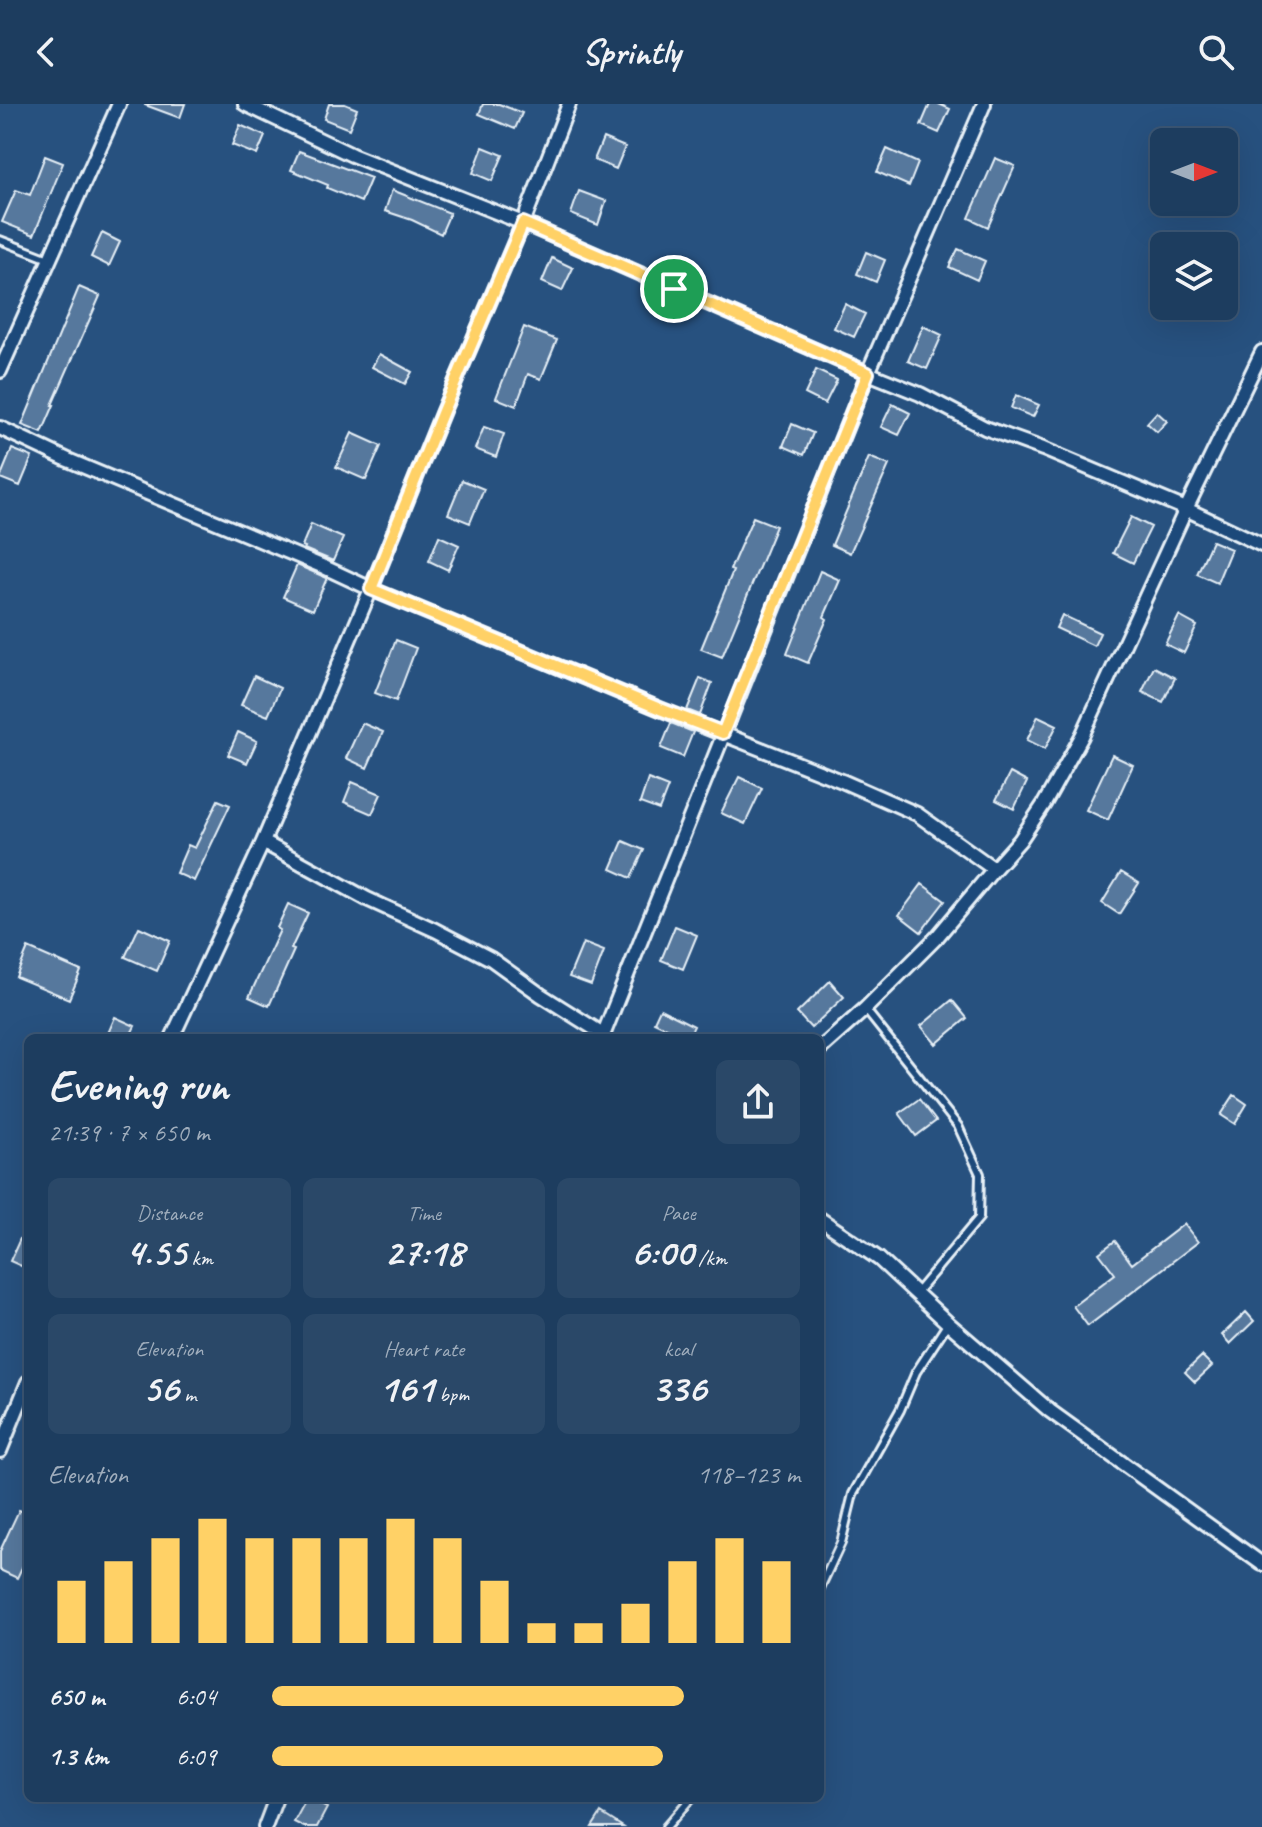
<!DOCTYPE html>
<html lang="en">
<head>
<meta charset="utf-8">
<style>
	body { margin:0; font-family:Caveat,sans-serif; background:#2a4868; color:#f1f3f6; height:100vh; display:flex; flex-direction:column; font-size:30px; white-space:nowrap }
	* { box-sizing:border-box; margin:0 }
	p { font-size:26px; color:#a0aebd }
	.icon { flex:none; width:44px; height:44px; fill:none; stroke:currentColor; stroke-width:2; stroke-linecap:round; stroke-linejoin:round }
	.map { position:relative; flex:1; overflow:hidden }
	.drawer { position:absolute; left:24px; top:930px; width:800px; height:768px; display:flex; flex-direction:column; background:#1d3d5f; border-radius:12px; box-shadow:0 8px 32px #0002,0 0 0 2px #3b5674 }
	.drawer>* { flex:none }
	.needle { width:52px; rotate:90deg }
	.tools { position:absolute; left:1150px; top:24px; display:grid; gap:16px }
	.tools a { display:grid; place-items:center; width:88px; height:88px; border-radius:12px; background:#1d3d5f; box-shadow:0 8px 32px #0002,0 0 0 2px #3b5674; font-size:40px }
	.pin { position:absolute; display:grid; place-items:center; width:68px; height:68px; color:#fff; margin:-34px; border:4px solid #fff; border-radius:50%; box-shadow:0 2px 8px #0007 }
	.round { display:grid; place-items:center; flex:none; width:84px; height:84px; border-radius:12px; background:#2a4868 }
	.overview { display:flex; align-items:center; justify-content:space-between; height:136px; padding:0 24px }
	h1 { font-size:44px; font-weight:600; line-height:60px }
	.metrics { display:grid; grid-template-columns:repeat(3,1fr); gap:12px; height:136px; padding:8px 24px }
	.metrics div { display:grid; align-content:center; border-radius:12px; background:#2a4868; text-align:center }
	.metrics b { font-size:40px; font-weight:600 }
	.metrics small { font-size:22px; font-weight:400 }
	.metrics p { font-size:22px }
	.chart { height:224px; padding:16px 24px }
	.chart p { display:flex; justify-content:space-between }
	.chart svg { width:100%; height:144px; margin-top:8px; stroke:#ffd166; stroke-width:6 }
	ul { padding:0 24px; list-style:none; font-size:26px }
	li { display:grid; grid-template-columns:128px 96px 1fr; align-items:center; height:60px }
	li i { height:20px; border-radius:10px; background:#ffd166 }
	header { display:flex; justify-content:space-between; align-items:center; height:104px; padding:0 24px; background:#1d3d5f; font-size:36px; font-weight:600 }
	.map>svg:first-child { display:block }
	.building { fill:#57789d; stroke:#e8f1f8; stroke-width:2 }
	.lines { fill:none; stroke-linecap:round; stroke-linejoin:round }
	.lane-casing { stroke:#e8f1f8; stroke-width:12 }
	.street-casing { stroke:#e8f1f8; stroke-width:18 }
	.lane { stroke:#1f4a7a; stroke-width:6 }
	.street { stroke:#1f4a7a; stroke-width:12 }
	.route-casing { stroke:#fff; stroke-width:16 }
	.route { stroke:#ffd166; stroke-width:10 }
</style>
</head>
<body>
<header><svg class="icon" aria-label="back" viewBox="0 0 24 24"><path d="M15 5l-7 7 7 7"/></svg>Sprintly<svg class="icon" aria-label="search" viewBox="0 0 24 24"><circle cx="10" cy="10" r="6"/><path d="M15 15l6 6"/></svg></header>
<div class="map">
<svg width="1262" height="1723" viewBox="0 0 1262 1723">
	<rect width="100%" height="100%" fill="#27517f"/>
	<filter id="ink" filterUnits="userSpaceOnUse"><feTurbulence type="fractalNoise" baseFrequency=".0125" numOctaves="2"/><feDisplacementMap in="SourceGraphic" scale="16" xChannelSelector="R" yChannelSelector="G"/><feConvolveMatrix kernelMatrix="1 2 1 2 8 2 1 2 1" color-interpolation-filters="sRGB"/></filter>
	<g filter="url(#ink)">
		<path class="building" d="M145,0H185L180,14L145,1Z
			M329,0H345L357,5L349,25L324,15Z
			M483,0H499L522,9L515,25L479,10Z
			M930,0H939L950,5L939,29L921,21Z
			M240,21L265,32L257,51L232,41Z
			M603,34L625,43L616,65L594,56Z
			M483,43L503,51L492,77L473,69Z
			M887,45L918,59L909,82L877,68Z
			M299,47L371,74L361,98L327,84L328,81L291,66Z
			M45,52L63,59L34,131L2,118L16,86L30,91Z
			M995,54L1015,62L988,123L969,114Z
			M392,86L450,109L441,130L412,116L385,107Z
			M579,87L606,97L598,121L571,110Z
			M102,129L120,138L109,162L91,153Z
			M958,145L985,157L977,176L949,163Z
			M866,148L885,156L876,178L857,170Z
			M552,154L573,164L562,187L542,178Z
			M79,183L100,192L52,301H54L42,329L22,321Z
			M845,200L865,210L854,233L834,224Z
			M923,222L942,231L927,265L908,257Z
			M524,223L557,236L541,275L528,270L516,302L496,294Z
			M379,250L412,268L405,280L372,263Z
			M816,266L837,276L825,300L805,290Z
			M1016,291L1039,301L1033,313L1011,304Z
			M892,300L910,309L899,331L881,323Z
			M1157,308L1167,317L1157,328L1147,319Z
			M792,320L813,329L804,351L783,342Z
			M484,323L504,330L496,353L475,345Z
			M352,329L381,342L366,376L336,363Z
			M12,345L32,353L20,382L0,374Z
			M869,353L889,361L850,449L832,441Z
			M462,376L484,385L470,419L448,410Z
			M753,413L776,422L722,553L701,545L733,467L730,466Z
			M1131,413L1151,423L1133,459L1113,449Z
			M311,420L343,434L333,457L304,445L305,443L302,442Z
			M439,432L459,441L448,466L429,457Z
			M1212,437L1231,445L1217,479L1197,470Z
			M297,461L327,474L313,506L283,493Z
			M820,467L840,476L824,513L827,515L808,559L787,550Z
			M1062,511L1100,529L1094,542L1056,524Z
			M1179,512L1197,522L1184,549L1165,540Z
			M396,536L416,544L396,597L375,589Z
			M1154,563L1175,574L1163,598L1142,588Z
			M254,572L280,584L268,612L241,601Z
			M700,574L712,579L700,611L687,606Z
			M1038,612L1057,621L1045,645L1027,636Z
			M362,619L383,628L367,664L346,654Z
			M671,619L693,628L683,653L661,644Z
			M238,628L257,637L247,659L228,651Z
			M1112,651L1133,661L1108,716L1086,706Z
			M1010,669L1027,678L1014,705L996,696Z
			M739,673L762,684L745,720L721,709Z
			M648,675L668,683L659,706L640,699Z
			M352,678L381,690L372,710L344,698Z
			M218,696L230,701L194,777L176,769L188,741L195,744Z
			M623,737L644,746L631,774L611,765Z
			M1121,768L1139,779L1119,810L1102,799Z
			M922,780L945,797L921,828L899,811Z
			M288,800L308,809L291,845L294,846L269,902L249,893L280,826L277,824Z
			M675,822L697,831L683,865L661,856Z
			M139,823L170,837L157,867L125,853Z
			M583,839L604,847L591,881L569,873Z
			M28,844L81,867L69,895L16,873Z
			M830,877L844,893L811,924L797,909Z
			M952,896L967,914L936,940L921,922Z
			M660,905L694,922L688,934L654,918Z
			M115,913L135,922L129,934H106Z
			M1234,991L1247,1000L1235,1020L1221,1011Z
			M919,995L936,1017L916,1032L899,1009Z
			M28,1117V1165L10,1157Z
			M1184,1120L1198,1138L1088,1222L1073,1202L1115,1170L1099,1149L1115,1137L1132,1160Z
			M1246,1208L1254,1217L1230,1240L1222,1231Z
			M1202,1252L1212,1262L1195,1278L1185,1268Z
			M19,1406L28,1410V1451L17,1474L0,1466V1447Z
			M307,1694L327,1704L317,1723H304L294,1718Z
			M601,1709L623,1723H592Z"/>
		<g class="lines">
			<g class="lane-casing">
				<path id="lane" d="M0,136L49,155
					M865,905L958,1022L980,1070L979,1114L917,1188
					M820,1484L841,1439L853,1390L900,1306L916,1268L948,1219
					M666,1723L691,1694"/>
			</g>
			<g class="street-casing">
				<path id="street" d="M245,0L352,51L523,119L868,269L920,290L985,324L1043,345L1186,405L1262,441
					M0,267L119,0
					M0,324L68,356L324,463L371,485L660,605L842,677L917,710L994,765
					M263,738L367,795L435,826L491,855L541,891L603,930
					M172,934L263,738L371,485L443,307L523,119L569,0
					M602,934L868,269L984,0
					M820,945L865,905L937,833L994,765L1020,736L1044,700L1082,632L1186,405L1262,248
					M820,1115L879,1155L948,1219L1050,1307L1262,1460
					M0,1347L28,1278
					M265,1723L276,1694"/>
			</g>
			<use href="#lane" class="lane"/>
			<use href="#street" class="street"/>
		</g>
	</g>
	<g class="lines" filter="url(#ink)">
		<g class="route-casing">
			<path id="route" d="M523,119L868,269L723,629L660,605L371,485L443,307Z"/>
		</g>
		<use href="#route" class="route"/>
	</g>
</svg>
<div class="tools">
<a><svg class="needle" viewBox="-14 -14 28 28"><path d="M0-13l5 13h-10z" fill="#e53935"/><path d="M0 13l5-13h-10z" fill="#a0aebd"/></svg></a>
<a><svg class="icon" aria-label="layers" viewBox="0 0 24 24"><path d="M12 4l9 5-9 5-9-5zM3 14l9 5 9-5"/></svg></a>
</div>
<div class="pin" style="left:674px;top:185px;background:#1e9e55"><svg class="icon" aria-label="arrive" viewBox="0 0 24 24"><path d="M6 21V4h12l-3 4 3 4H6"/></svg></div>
<section class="drawer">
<div class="overview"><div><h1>Evening run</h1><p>21:39 · 7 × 650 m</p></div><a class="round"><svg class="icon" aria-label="share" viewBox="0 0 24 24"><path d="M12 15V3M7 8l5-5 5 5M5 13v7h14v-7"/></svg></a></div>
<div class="metrics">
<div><p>Distance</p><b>4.55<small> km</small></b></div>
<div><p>Time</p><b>27:18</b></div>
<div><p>Pace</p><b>6:00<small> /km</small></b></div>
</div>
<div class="metrics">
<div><p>Elevation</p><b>56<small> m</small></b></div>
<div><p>Heart rate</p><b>161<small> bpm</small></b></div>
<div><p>kcal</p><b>336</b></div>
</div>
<div class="chart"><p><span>Elevation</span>118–123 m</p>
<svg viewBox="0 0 160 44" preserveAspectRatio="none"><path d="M5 44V25M15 44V19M25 44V12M35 44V6M45 44V12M55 44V12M65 44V12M75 44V6M85 44V12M95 44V25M105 44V38M115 44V38M125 44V32M135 44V19M145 44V12M155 44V19"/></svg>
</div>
<ul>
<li><b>650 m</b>6:04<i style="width:78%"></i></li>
<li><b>1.3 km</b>6:09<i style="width:74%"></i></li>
</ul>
</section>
</div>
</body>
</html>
